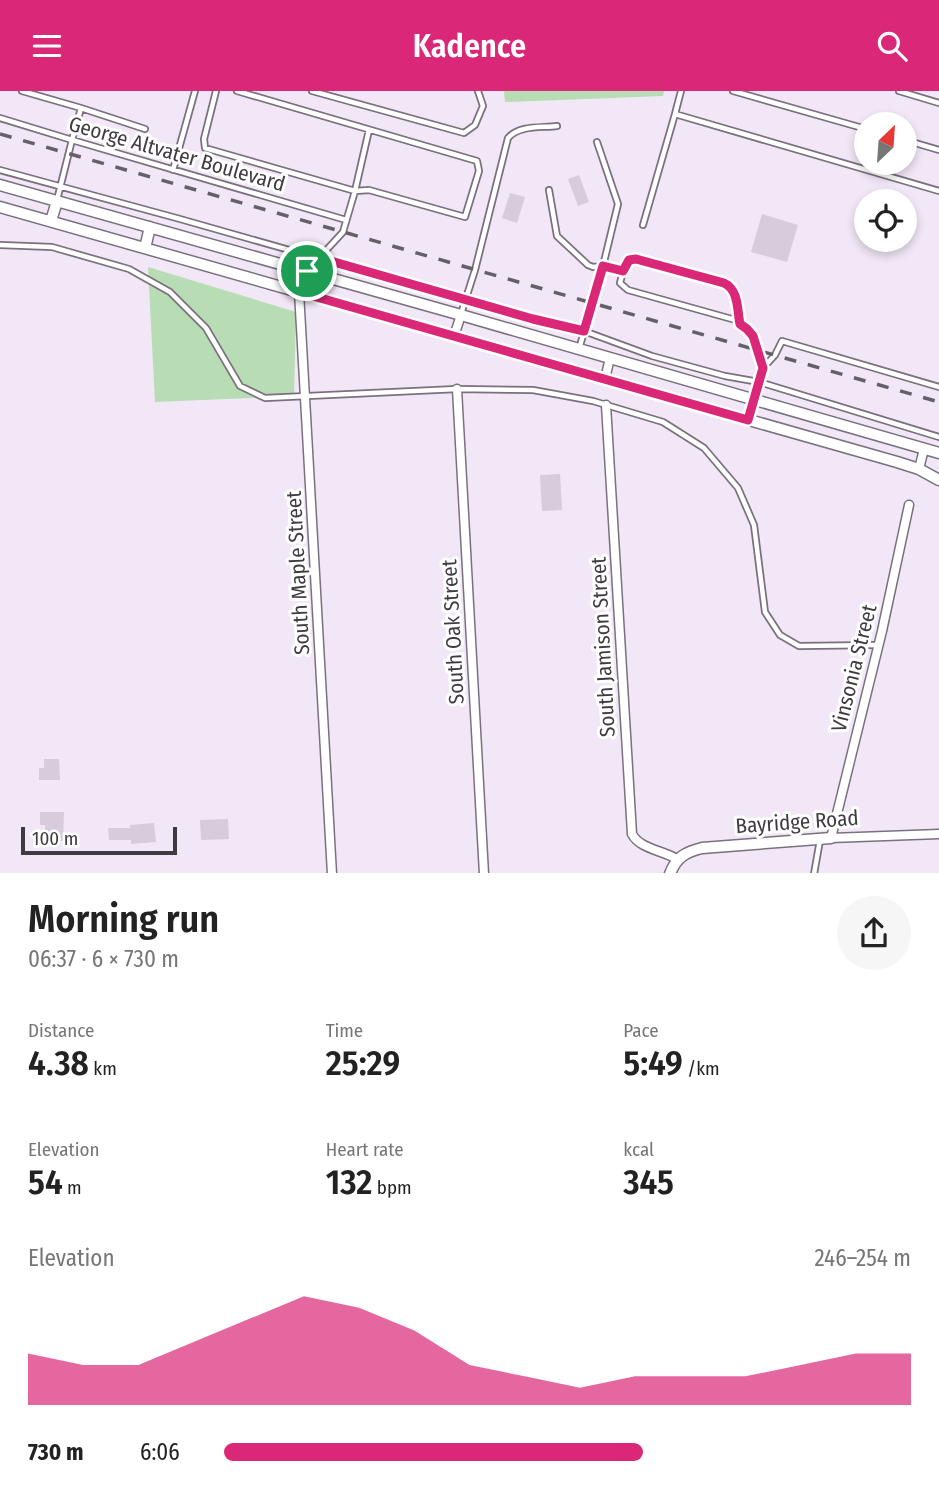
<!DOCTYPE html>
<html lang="en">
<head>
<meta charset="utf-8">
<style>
	body { margin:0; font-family:"Fira Sans Condensed",sans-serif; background:#f6f6f6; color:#222; height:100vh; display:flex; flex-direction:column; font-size:26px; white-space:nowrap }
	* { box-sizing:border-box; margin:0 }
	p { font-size:23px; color:#767676 }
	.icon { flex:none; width:38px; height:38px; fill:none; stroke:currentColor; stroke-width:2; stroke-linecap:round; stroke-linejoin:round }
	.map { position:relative; height:782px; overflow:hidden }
	.drawer { display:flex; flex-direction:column; background:#fff; flex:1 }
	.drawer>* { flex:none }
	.needle { width:46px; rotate:25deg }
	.tools { position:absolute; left:854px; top:21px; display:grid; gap:14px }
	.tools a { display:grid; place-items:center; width:63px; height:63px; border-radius:50%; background:#fff; box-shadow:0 4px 10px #0003; font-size:35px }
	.scale { position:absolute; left:21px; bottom:18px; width:156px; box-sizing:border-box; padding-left:7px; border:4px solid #403b41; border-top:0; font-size:19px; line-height:24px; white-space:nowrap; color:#403b41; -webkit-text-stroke:5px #fff; paint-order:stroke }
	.pin { position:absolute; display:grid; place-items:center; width:60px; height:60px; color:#fff; margin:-30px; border:4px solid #fff; border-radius:50%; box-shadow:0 2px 7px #0007 }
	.round { display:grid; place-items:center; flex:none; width:74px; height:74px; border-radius:37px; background:#f6f6f6 }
	.head { display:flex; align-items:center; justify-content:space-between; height:119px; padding:0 28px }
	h1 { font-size:38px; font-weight:600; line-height:52px }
	.stats { display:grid; grid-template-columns:repeat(3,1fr); gap:10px; height:119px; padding:7px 28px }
	.stats div { display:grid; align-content:center }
	.stats b { font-size:35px; font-weight:600 }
	.stats small { font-size:19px; font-weight:400 }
	.stats p { font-size:19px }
	.chart { height:196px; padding:14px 28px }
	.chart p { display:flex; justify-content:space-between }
	.chart svg { width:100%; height:126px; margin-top:7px; fill:#db2777; opacity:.7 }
	ul { padding:0 28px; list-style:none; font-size:23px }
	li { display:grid; grid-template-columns:112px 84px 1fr; align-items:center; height:52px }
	li i { height:18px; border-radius:9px; background:#db2777 }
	header { display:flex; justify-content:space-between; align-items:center; height:91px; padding:0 28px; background:#db2777; color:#fff; font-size:32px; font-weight:600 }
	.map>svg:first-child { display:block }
	.green { fill:#b8dcb4 }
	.building { fill:#d7ccdb }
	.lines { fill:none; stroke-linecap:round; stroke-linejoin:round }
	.service-casing { stroke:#7a707e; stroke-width:8 }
	.minor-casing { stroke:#7a707e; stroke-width:11 }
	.tertiary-casing { stroke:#7a707e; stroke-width:13 }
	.service { stroke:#fff; stroke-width:4.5 }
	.minor { stroke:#fff; stroke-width:8 }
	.tertiary { stroke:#fff; stroke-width:10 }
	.rail { stroke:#665f67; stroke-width:3.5; stroke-dasharray:12 12; stroke-linecap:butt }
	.route-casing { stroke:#fff; stroke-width:14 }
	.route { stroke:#db2777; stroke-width:9 }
	.labels { text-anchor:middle; stroke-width:6; stroke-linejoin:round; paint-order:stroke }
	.street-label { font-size:21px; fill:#403b41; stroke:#fff }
</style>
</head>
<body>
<header><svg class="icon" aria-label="menu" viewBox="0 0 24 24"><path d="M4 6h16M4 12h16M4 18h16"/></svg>Kadence<svg class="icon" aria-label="search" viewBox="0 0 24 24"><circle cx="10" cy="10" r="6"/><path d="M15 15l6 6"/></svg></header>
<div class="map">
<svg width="939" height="783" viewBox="0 0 939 783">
	<rect width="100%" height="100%" fill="#f2e7f6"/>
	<path class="green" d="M504,0H664L663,5L505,11Z
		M148,176L296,221L294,305L155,311Z"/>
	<path class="building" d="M579,84L589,111L578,115L568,88Z
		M510,102L525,106L517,132L502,127Z
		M762,123L798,134L787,171L751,161Z
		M560,383L562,419L542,420L540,384Z
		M44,668H59L60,689H39V677H44Z
		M40,721H64L63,750H45V734H40Z
		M228,728L229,748L201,749L200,729Z
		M154,732L156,751L131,753V749H109L108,737H130V734Z"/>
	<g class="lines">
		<g class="service-casing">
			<path id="service" d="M22,0L81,17L72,49L57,109
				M216,0L204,48L205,57L355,100L369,99L465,126L479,80L477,70L237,0
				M312,0L464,42L475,34L483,15L478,0
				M733,0L866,38
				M899,0L939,12
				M81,17L145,38
				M675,23L681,0
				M0,27L72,49L346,129
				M905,49L939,59
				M0,79L180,128L532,228L584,240L652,265L725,285L759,291L939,346
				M173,79L195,0
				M549,99L557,145L588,174L593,176L603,175L623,180L629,169L636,168L731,195L735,201L739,233C756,244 757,259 763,277
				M643,134L675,23L939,100
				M0,154L52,156L129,178L170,201L206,237L240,295L265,307L457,298L533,299L593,310L663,331L704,357L738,397L754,434L765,521L780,544L799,555L878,554
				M308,179L343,141L355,100L369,39
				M623,180L620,192L628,199L739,230
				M461,223L475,179L508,47C519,34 541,37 557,35
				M579,258L603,175L618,113L597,51
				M754,307L763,277L775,264L782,250L939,296
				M814,783L820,749"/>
		</g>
		<g class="minor-casing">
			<path id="minor" d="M307,180L299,201L332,783
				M454,245L461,224
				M605,288L610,267
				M457,298L484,783
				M606,314L632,743C640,758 662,759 677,768
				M919,378L924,358
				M909,414L882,540L831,747L939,743"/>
		</g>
		<g class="tertiary-casing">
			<path id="tertiary" d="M0,94L461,224L939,362
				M0,116L897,371L919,378L939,389
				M51,130L57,110
				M145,157L150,136
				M748,329L754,308
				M670,783C676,766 686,761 702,757L831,747"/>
		</g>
		<use href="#service" class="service"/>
		<use href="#minor" class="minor"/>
		<use href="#tertiary" class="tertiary"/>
		<path class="rail" d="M0,43L939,311"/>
	</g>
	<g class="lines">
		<g class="route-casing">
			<path id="route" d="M320,167L533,228L584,240L603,175L623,180L629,169L636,168L724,192C739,199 737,219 740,233L747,238L753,245L763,277L748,329L299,201L307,180Z"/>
		</g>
		<use href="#route" class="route"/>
	</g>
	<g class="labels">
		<g class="street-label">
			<text transform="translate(177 63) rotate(16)" y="7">George Altvater Boulevard</text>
			<text transform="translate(298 482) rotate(-93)" y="7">South Maple Street</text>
			<text transform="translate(453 541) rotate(-93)" y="7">South Oak Street</text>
			<text transform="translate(603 556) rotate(-93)" y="7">South Jamison Street</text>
			<text transform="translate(854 577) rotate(-76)" y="7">Vinsonia Street</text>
			<text transform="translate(797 731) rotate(-4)" y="7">Bayridge Road</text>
		</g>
	</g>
</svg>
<div class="tools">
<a><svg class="needle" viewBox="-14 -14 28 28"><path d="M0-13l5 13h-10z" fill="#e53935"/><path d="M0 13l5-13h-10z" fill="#767676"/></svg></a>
<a><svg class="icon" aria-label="locate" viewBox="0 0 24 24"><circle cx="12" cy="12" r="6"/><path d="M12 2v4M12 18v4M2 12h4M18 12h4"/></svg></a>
</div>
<div class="scale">100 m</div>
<div class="pin" style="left:307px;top:180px;background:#1e9e55"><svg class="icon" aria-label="arrive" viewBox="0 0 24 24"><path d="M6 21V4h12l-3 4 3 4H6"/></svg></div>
</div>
<section class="drawer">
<div class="head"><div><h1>Morning run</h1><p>06:37 · 6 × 730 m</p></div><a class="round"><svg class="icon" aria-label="share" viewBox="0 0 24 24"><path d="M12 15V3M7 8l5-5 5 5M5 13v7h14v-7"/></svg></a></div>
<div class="stats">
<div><p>Distance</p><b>4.38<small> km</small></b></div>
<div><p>Time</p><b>25:29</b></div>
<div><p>Pace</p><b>5:49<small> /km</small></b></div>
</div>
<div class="stats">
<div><p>Elevation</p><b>54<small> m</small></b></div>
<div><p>Heart rate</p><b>132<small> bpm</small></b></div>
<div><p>kcal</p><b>345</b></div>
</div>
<div class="chart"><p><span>Elevation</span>246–254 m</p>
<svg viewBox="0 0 160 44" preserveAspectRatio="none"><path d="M0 44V26L10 30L20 30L30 22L40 14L50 6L60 10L70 18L80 30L90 34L100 38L110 34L120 34L130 34L140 30L150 26L160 26V44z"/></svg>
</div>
<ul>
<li><b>730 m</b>6:06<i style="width:61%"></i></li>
</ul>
</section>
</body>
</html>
